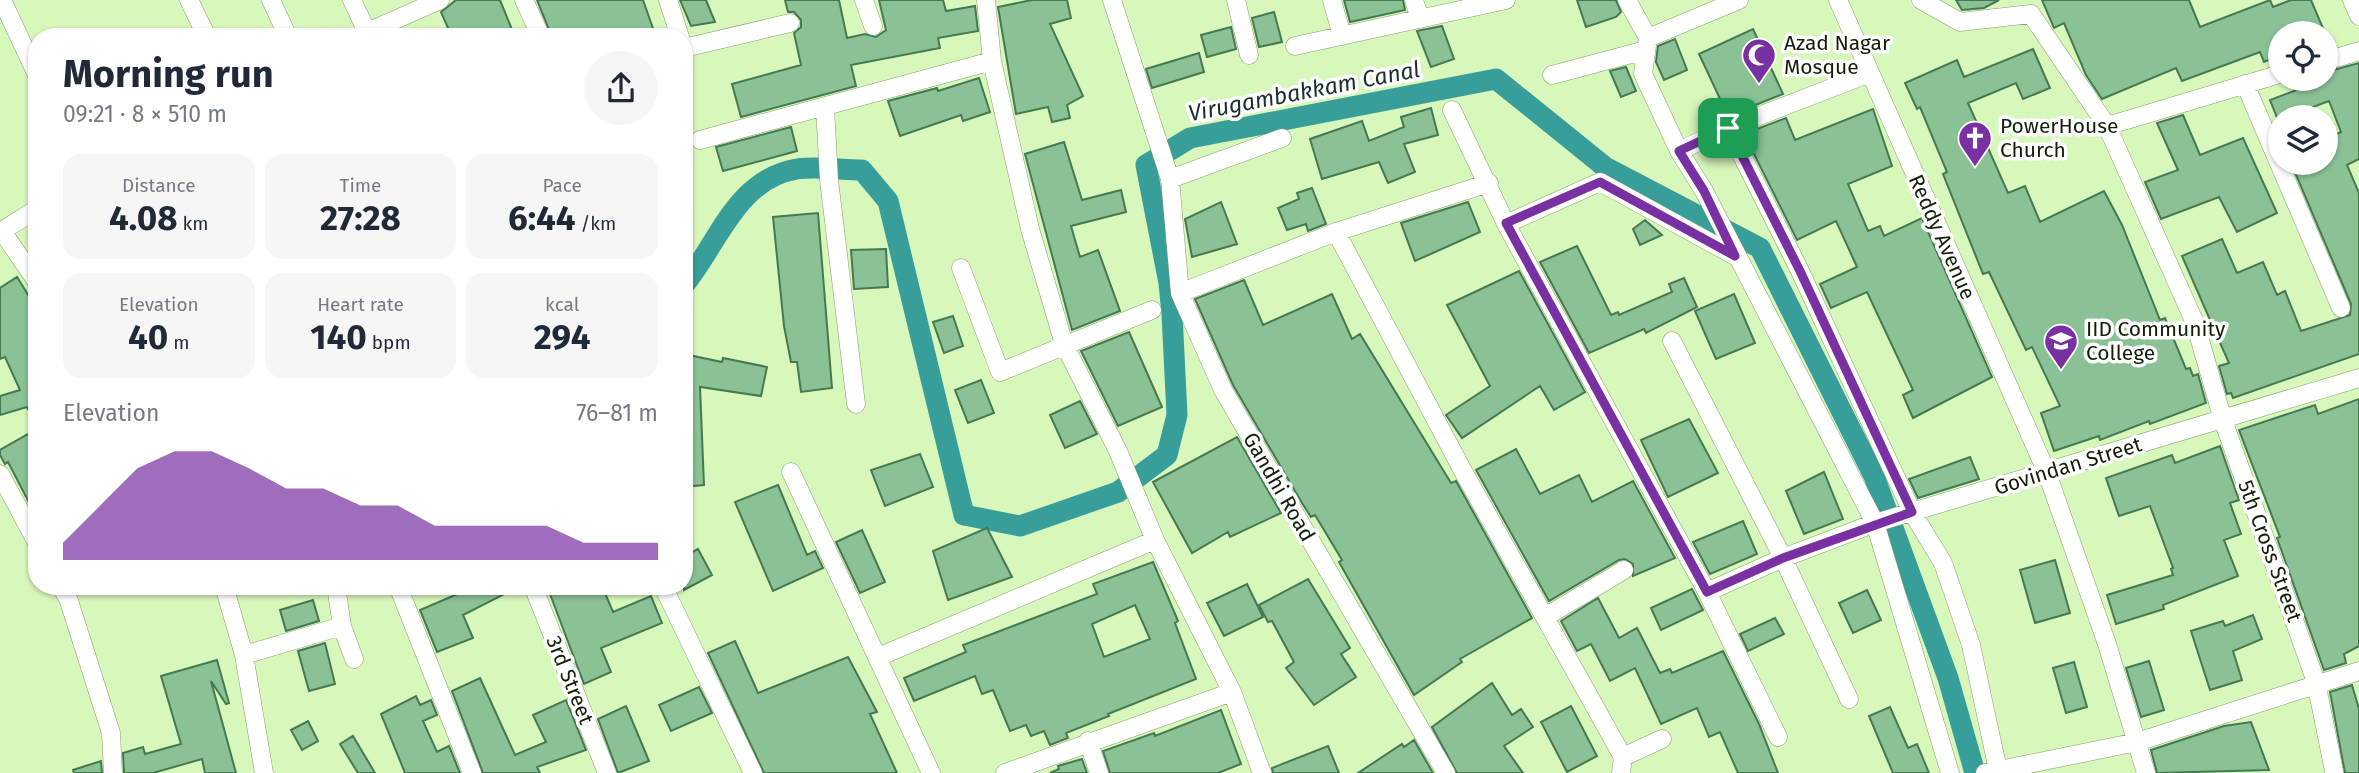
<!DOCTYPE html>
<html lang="en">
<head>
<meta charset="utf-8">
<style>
	body { margin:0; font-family:"Fira Sans",sans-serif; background:#f6f6f7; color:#1f2937; height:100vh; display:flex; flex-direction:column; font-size:26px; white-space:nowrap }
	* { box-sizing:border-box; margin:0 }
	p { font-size:23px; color:#747a83 }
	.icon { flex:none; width:38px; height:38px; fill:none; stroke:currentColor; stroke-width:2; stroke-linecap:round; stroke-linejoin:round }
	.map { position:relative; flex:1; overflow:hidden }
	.drawer { position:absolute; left:28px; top:28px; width:665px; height:567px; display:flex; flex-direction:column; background:#fff; border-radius:28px; box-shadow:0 2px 5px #0004 }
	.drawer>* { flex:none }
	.fabs { position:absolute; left:2268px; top:21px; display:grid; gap:14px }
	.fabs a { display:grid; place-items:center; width:70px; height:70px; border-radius:50%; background:#fff; box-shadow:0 2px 5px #0004; font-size:35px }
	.pin { position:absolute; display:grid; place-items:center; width:60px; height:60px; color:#fff; margin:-30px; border-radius:14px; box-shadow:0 4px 10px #0006 }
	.round { display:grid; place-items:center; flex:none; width:74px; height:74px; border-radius:37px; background:#f6f6f7 }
	.summary { display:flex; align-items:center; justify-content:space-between; height:119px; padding:0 35px }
	h1 { font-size:38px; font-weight:700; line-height:52px }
	.metrics { display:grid; grid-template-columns:repeat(3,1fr); gap:10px; height:119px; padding:7px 35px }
	.metrics div { display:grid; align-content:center; border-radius:18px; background:#f6f6f7; text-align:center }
	.metrics b { font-size:35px; font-weight:700 }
	.metrics small { font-size:19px; font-weight:400 }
	.metrics p { font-size:19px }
	.chart { height:196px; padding:14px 35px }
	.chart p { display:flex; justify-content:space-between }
	.chart svg { width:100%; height:126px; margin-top:7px; fill:#7930a2; opacity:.7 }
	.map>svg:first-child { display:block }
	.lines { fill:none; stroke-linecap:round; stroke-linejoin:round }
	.canal { stroke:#389e99; stroke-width:21 }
	.building { fill:#8ac296; stroke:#447951; stroke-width:2; fill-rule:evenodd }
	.street-casing { stroke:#84a169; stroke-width:19 }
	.street { stroke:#fff; stroke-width:18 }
	.route-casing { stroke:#fff; stroke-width:14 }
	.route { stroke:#7930a2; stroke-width:9 }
	.labels { text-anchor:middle; stroke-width:7; stroke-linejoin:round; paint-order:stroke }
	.poi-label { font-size:21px; fill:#131e07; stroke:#fff; text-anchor:start }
	.street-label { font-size:21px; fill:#131e07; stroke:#fff }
	.water-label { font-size:23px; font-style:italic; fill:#19302f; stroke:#fff }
</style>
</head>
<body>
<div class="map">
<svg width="2359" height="773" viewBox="0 0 2359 773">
	<rect width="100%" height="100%" fill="#d7f7bb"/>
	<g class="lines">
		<path class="canal" d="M684,285C718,244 736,179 797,169C817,166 842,170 862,170L888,201L964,515L1020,526L1118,492L1167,455L1177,415L1172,314L1169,283L1146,165L1190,138L1496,79L1605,167L1760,248L1874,476L1948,678L1975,773"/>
	</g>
	<path class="building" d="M456,0H500L515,37H452L441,12Z
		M537,0H643L656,37H552Z
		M680,0H706L715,22L691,26Z
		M785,0H839L847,38L865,34L876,37L886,30L879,0H943L946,11L975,6L978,31L938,38L940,48L851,65L856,86L741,117L732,84L801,65L794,33L801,27V20L794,12H788Z
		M1032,0H1067L1071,18L1050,24L1083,96L1067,105L1070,118L1052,122L1048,107L1016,114L998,7Z
		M1344,0H1403L1405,10L1350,22Z
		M1577,0H1616L1621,12L1616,17L1586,27Z
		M1956,0H1999L1984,8L1962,10Z
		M2042,0H2189L2200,27L2270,0L2273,7L2291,0H2311L2325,33H2280V55L2264,62L2260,52L2182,81L2176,68L2102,99L2086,75L2064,23L2054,28Z
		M1274,12L1282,42L1259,47L1252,18Z
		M1442,26L1454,59L1431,67L1417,31Z
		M1231,27L1236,49L1207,57L1201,35Z
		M1753,29L1783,94L1728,116L1699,54Z
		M1675,39L1687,70L1664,80L1656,62L1658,46Z
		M2033,49L2050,88L2023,99L2016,83L1968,103L2008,193L2025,186L2040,222L2104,191L2122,225L2160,320L2165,318L2186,369L2190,368L2193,376L2198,374L2206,403L2150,424L2149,421L2100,440L2099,436L2054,451L2041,413L2060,406L2032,347L2026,350L1989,272L1983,274L1943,174L1947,172L1920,107L1917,109L1905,83L1957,60L1964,77Z
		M1199,53L1204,72L1152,88L1146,69Z
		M2359,63V159L2347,165L2359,193V354L2233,398L2231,393L2227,394L2219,366L2229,363L2182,256L2222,239L2237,273L2263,262L2277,295L2285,291L2301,331L2350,315L2351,304L2291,163H2326V139L2341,132L2329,101L2278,120L2270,100L2326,79V72Z
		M1626,67L1636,91L1621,97L1610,71Z
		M979,78L990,112L963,121L961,115L900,136L888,101L937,88L938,91Z
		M1431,108L1438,135L1404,144L1415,172L1388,183L1379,162L1322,179L1310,139L1362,121L1369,141L1404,127L1401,117Z
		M1873,109L1892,166L1848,184L1868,231L1880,226L1884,236L1922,218L1992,377L1913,418L1903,395L1913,390L1867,292L1831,308L1820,284L1857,267L1836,221L1797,240L1744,134L1786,118L1795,140Z
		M2183,115L2200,155L2243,138L2277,213L2237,232L2219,197L2161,219L2145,182L2178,170L2157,123Z
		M791,127L797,151L723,171L716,147Z
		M1064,142L1082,200L1121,190L1126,212L1071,226L1080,257L1098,250L1120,311L1072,330L1025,154Z
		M1312,188L1326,224L1308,231L1306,224L1287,230L1278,208L1299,199L1297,193Z
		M1221,202L1237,244L1192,257L1185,219Z
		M1468,202L1480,232L1415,261L1401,223Z
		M818,213L832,388L801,392L797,362H791L784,326L773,217Z
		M1645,220L1662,235L1640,245L1633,229Z
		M1577,246L1611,315L1618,312L1619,315L1672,292L1669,284L1684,278L1697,307L1646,333L1644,329L1589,353L1540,262Z
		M886,249L888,287L854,289L851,250Z
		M1519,271L1585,392L1554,410L1540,386L1462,438L1446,415L1490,386L1447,305Z
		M17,277L37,309V428L27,407L0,415V396L20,390L5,357L0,359V288Z
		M1244,280L1263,325L1332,294L1352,339L1360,334L1451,483L1456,481L1532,618L1460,659L1462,662L1414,695L1339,562L1342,560L1315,515L1311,517L1302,503L1233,385L1195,299Z
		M1734,294L1755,343L1716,359L1695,311Z
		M953,316L963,346L944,353L933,322Z
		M1129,332L1162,407L1118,426L1081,351Z
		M684,354L722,362L723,358L767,367L761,396L700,387L704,485L684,487Z
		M981,380L994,413L968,423L955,390Z
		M2359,399V646L2344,654L2346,663L2324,670L2277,538L2280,537L2239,430L2315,405L2318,414Z
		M1080,401L1097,434L1065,448L1050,415Z
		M1689,419L1718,473L1668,497L1641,440Z
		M37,429V518L8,462L5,464L0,455V450Z
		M1237,437L1281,513L1230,537L1228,532L1192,553L1153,482Z
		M2220,446L2239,500L2230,503L2241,534L2224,540L2238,576L2163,605L2164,609L2116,624L2107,595L2173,575L2171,569L2173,568L2150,506L2119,516L2106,478L2172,455L2175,463Z
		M1516,449L1540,494L1579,475L1592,502L1633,481L1675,558L1633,576V564L1625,559L1619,560L1549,601L1476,470Z
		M920,454L933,487L885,506L871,470Z
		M1970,457L1979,479L1918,498L1909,479Z
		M1824,472L1843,519L1804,534L1786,491Z
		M778,485L807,555L815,551L823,568L773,591L735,502Z
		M1743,521L1757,554L1710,574L1693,542Z
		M987,528L1012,577L948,600L933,551Z
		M862,530L885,582L860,593L836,542Z
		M698,549L712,575L684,590V557Z
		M2055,560L2070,613L2035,623L2020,570Z
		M1153,562L1178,621L1175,623L1196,679L1108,714L1109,716L1066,733L1068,738L1050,745L1044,731L1031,736L1026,725L1010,731L993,690L982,694L975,676L914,701L904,678L966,652L963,645L1097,594L1093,584ZM1135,605L1150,639L1104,657L1092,624Z
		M1308,579L1350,648L1341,654L1356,677L1314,705L1286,668L1294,662L1272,621L1268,622L1259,605Z
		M1247,584L1263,617L1224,636L1207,603Z
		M476,586H520L463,615L473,638L437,652L420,610Z
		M547,586H602L613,612L651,596L662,623L601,648L611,672L584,684Z
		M1692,589L1703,610L1661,630L1651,608Z
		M1867,590L1881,620L1853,633L1839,603Z
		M1598,598L1619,638L1637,628L1660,673L1670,669L1672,673L1723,651L1759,724L1778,773H1738L1720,732L1709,737L1697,708L1661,724L1635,668L1610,681L1591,644L1577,651L1561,621Z
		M313,600L319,621L286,631L280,610Z
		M2253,615L2262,639L2233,651L2242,680L2210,690L2191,631L2223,621L2225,626Z
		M1775,618L1784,634L1748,651L1740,634Z
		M735,641L758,693L848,657L877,712L870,714L897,773H764L708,653Z
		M325,643L335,684L309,691L298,651Z
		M217,660L229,703L226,704L211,681L236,773H205L202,759L153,773H124L123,753L143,747L145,754L181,744L161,676Z
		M2149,661L2164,710L2141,717L2126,668Z
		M2074,662L2087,707L2066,713L2053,668Z
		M480,678L515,755L546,742L533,715L566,700L586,750L537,767L540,773H483L452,691Z
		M1492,683L1512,715L1521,709L1533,727L1504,746L1523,773H1457L1432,727Z
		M2352,685L2359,709V773H2345L2330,692Z
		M699,687L712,713L671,731L659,705Z
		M416,696L420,705L431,700L437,715L423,721L437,752L449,746L460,773H405L381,714Z
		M626,706L649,761L618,773L598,719Z
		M1571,706L1597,756L1567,772L1541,722Z
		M1890,707L1908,748L1917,744L1929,773H1893L1869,716Z
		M1221,710L1241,764L1218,773H1110L1103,751L1154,733L1155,736Z
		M308,721L318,741L302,750L291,730Z
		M2251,722L2269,770L2157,773L2151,750L2224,726Z
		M353,736L375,773H358L340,744Z
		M1414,740L1433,773H1358L1402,744L1404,747Z
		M1328,746L1339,773H1273L1272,768Z
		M1082,759L1087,773H1050L1059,769L1058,766Z
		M101,761L102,773H74L73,770Z"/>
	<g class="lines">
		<g class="street-casing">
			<path id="street" d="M2,0L37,75
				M189,0L207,37
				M271,0L288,37
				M352,0L367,32
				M524,0L541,37
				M668,0L680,37
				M864,0L873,26
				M986,0L992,61L1030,229L1064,344L1118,451L1155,540L1232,692L1262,773
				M1112,0L1170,179L1180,293L1223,390L1446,773
				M1236,0L1249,55
				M1332,0L1342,36
				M1414,0L1420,19
				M1627,0L1648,38L1643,74L1679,151L1704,191L1875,523L1950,773
				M1838,0L2047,473L2107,644L2146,773
				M1921,0L1960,22L2031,14L2107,126L2195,323L2223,420L2316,682L2334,771
				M2352,0L2359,16
				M356,37L440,0
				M1648,38L1739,0
				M1295,46L1506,0
				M684,48L790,23
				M2326,61L2359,51
				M1552,75L1646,50
				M2245,84L2341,308
				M825,107L829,180L856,404
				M1452,110L1506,224L1707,592L1778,737
				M2107,126L2280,74
				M1728,128L1800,271L1912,512L1943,563L1971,645L1998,770
				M700,140L992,61
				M1679,151L1728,128L1870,73
				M1170,179L1282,138
				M1506,224L1600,182L1735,256
				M2,231L37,282
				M0,232L37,209
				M1336,232L1463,471L1623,757L1621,773
				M961,268L1000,372L1152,310
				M1180,293L1336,232L1489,183
				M1672,341L1783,558L1849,699
				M791,472L931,773
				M0,474L37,543
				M61,586L69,601L111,733L113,773
				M224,586L244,655L264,773
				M336,586L342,626L354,659
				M398,586L472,773
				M533,586L607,773
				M663,586L753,773
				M1707,592L1783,558L1875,523L2359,378
				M1545,617L1624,570
				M244,655L342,626
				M878,657L1155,540
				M1088,741L1099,773
				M1623,757L1662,739
				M1005,773L1232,692
				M1985,773L2137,742L2359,671"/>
		</g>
		<use href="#street" class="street"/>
	</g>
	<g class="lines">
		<g class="route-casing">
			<path id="route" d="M1728,128L1800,271L1912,512L1783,558L1707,592L1506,223L1600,182L1735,256L1704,191L1679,151Z"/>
		</g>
		<use href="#route" class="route"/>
	</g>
	<defs>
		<g id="mosque-pin" transform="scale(1.75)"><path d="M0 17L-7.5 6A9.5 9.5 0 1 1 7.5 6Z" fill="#7930a2" stroke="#fff"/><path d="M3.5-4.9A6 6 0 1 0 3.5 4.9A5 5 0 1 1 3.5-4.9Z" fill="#fff"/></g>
		<g id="church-pin" transform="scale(1.75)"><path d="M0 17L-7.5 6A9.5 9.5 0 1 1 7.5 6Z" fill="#7930a2" stroke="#fff"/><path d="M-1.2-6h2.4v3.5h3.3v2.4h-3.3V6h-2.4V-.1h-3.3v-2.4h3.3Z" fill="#fff"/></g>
		<g id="university-pin" transform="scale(1.75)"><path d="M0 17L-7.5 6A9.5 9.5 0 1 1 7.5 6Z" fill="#7930a2" stroke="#fff"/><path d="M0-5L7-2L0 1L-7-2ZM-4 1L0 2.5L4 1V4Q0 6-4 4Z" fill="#fff"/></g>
	</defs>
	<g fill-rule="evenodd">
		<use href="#mosque-pin" x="1759" y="55"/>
		<use href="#church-pin" x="1975" y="138"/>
		<use href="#university-pin" x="2061" y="341"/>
	</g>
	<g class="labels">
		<g class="poi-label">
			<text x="1784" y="50">Azad Nagar<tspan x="1784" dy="24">Mosque</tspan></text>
			<text x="2000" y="133">PowerHouse<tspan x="2000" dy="24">Church</tspan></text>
			<text x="2086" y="336">IID Community<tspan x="2086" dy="24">College</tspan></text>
		</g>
		<g class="street-label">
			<text transform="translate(1942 237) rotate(66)" y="7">Reddy Avenue</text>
			<text transform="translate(2068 466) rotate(-17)" y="7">Govindan Street</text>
			<text transform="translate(1279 487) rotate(60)" y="7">Gandhi Road</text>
			<text transform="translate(2270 551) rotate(70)" y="7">5th Cross Street</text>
			<text transform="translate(570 680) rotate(68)" y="7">3rd Street</text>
		</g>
		<g class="water-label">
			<text transform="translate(1304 91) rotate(-11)" y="8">Virugambakkam Canal</text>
		</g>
	</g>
</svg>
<div class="fabs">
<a><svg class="icon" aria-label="locate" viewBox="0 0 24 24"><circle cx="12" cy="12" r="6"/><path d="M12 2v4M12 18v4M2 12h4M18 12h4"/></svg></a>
<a><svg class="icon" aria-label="layers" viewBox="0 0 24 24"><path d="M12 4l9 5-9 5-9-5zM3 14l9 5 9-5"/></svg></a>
</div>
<div class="pin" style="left:1728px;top:128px;background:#1e9e55"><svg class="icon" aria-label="arrive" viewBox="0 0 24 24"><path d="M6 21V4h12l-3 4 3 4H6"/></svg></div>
<section class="drawer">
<div class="summary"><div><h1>Morning run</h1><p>09:21 · 8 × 510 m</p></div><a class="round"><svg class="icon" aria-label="share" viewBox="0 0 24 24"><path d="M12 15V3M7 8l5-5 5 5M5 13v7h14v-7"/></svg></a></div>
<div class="metrics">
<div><p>Distance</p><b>4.08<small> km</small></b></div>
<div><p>Time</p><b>27:28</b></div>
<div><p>Pace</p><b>6:44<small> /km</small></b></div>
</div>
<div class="metrics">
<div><p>Elevation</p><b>40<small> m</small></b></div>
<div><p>Heart rate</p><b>140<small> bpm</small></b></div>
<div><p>kcal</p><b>294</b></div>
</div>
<div class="chart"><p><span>Elevation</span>76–81 m</p>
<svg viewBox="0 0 160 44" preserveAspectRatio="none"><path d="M0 44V38L10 25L20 12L30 6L40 6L50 12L60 19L70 19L80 25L90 25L100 32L110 32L120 32L130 32L140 38L150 38L160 38V44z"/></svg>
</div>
</section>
</div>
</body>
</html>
